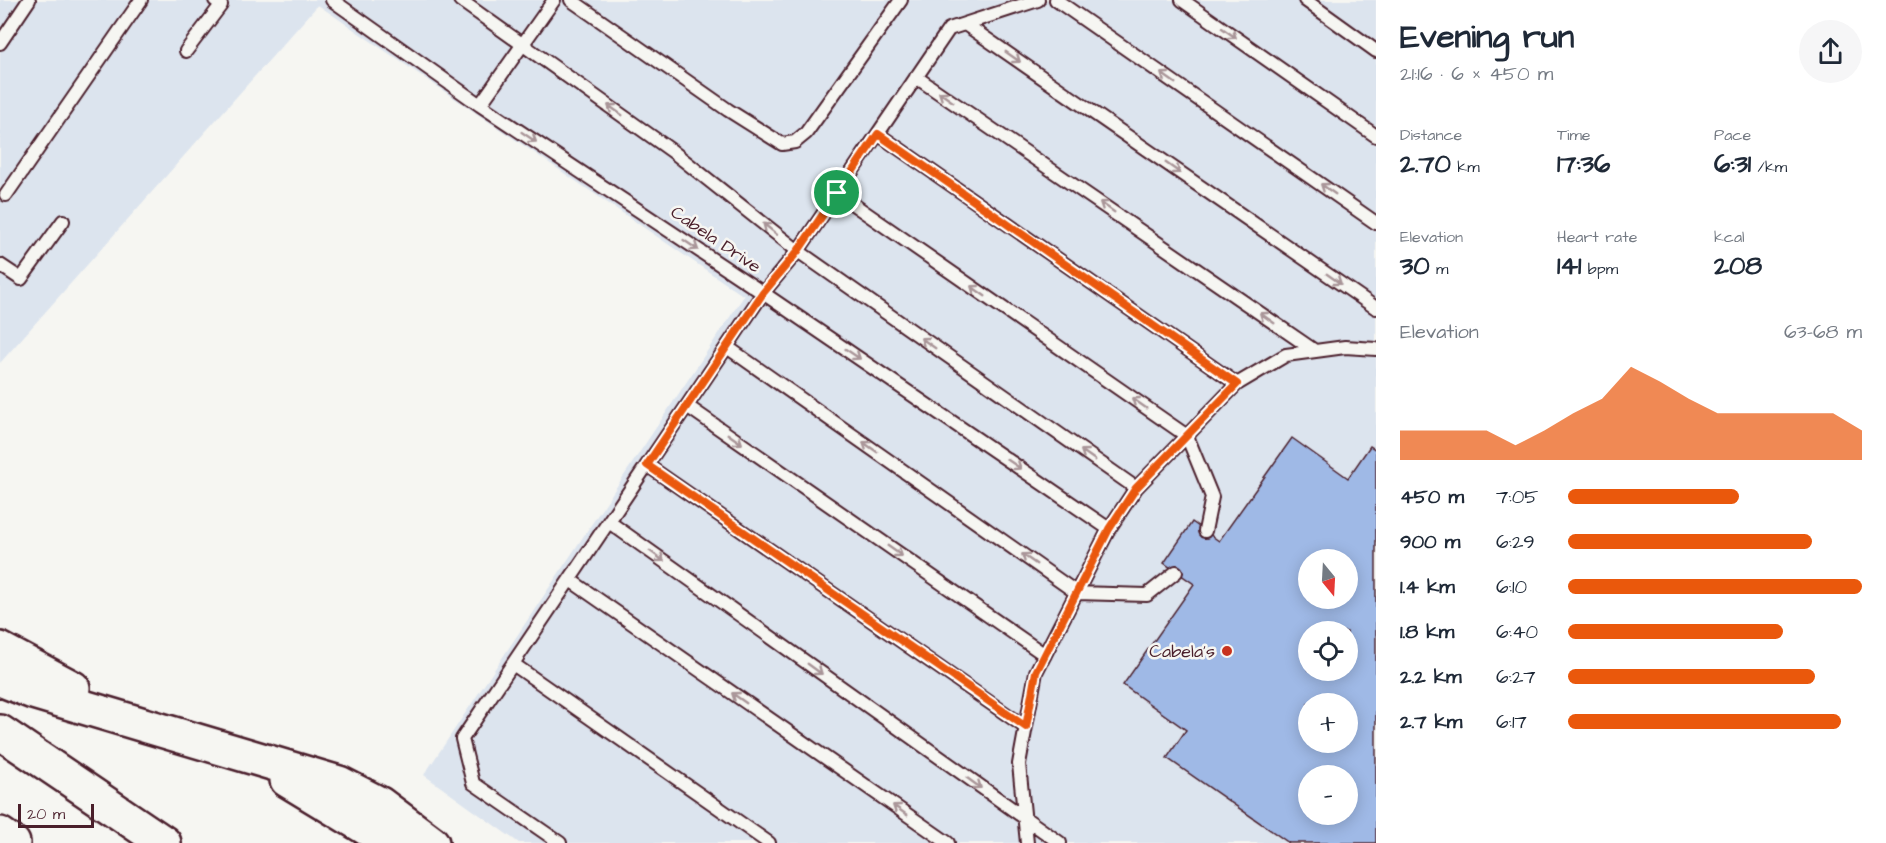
<!DOCTYPE html>
<html lang="en">
<head>
<meta charset="utf-8">
<style>
	body { margin:0; font-family:"Architects Daughter",sans-serif; background:#f6f6f7; color:#1f2937; height:100vh; display:flex; flex-direction:column; font-size:22px; white-space:nowrap }
	* { box-sizing:border-box; margin:0 }
	p { font-size:20px; color:#747a83 }
	.icon { flex:none; width:33px; height:33px; fill:none; stroke:currentColor; stroke-width:2; stroke-linecap:round; stroke-linejoin:round }
	.map { position:relative; flex:1; overflow:hidden }
	.side { display:flex; flex-direction:column; background:#fff; width:510px }
	.side>* { flex:none }
	.needle { width:39px; rotate:162deg }
	.tools { position:absolute; left:1298px; top:549px; display:grid; gap:12px }
	.tools a { display:grid; place-items:center; width:60px; height:60px; border-radius:50%; background:#fff; box-shadow:0 3px 15px #0003; font-size:30px }
	.scale { position:absolute; left:18px; bottom:15px; width:76px; box-sizing:border-box; padding-left:6px; border:3px solid #4a1f2b; border-top:0; font-size:16px; line-height:21px; white-space:nowrap; color:#4a1f2b; -webkit-text-stroke:4px #f6f6f2; paint-order:stroke }
	.pin { position:absolute; display:grid; place-items:center; width:51px; height:51px; color:#fff; margin:-26px; border:3px solid #fff; border-radius:50%; box-shadow:0 2px 6px #0007 }
	.round { display:grid; place-items:center; flex:none; width:63px; height:63px; border-radius:32px; background:#f6f6f7 }
	.head { display:flex; align-items:center; justify-content:space-between; height:102px; padding:0 24px }
	h1 { font-size:33px; font-weight:700; line-height:45px }
	.metrics { display:grid; grid-template-columns:repeat(3,1fr); gap:9px; height:102px; padding:6px 24px }
	.metrics div { display:grid; align-content:center }
	.metrics b { font-size:26px; font-weight:700 }
	.metrics small { font-size:16px; font-weight:400 }
	.metrics p { font-size:16px }
	.chart { height:168px; padding:12px 24px }
	.chart p { display:flex; justify-content:space-between }
	.chart svg { width:100%; height:108px; margin-top:6px; fill:#ea580c; opacity:.7 }
	ul { padding:0 24px; list-style:none; font-size:20px }
	li { display:grid; grid-template-columns:96px 72px 1fr; align-items:center; height:45px }
	li i { height:15px; border-radius:8px; background:#ea580c }
	main { display:flex; flex:1; min-height:0 }
	.map>svg:first-child { display:block }
	.built { fill:#dce4ee; fill-rule:evenodd }
	.building { fill:#9fb9e6; stroke:#4a1f2b; stroke-width:1.5; fill-rule:evenodd }
	.lines { fill:none; stroke-linecap:round; stroke-linejoin:round }
	.service-casing { stroke:#4a1f2b; stroke-width:16 }
	.primary-casing { stroke:#4a1f2b; stroke-width:38 }
	.trunk-casing { stroke:#4a1f2b; stroke-width:38 }
	.motorway-casing { stroke:#4a1f2b; stroke-width:38 }
	.service { stroke:#f6f6f2; stroke-width:12 }
	.primary { stroke:#f6f6f2; stroke-width:33 }
	.trunk { stroke:#f6f6f2; stroke-width:33 }
	.motorway { stroke:#f6f6f2; stroke-width:33 }
	.oneway { stroke:#a99598 }
	.route-casing { stroke:#fff; stroke-width:12 }
	.route { stroke:#ea580c; stroke-width:8 }
	.poi-dot { fill:#c8321e; stroke:#f6f6f2; stroke-width:2 }
	.labels { text-anchor:middle; stroke-width:5; stroke-linejoin:round; paint-order:stroke }
	.street-label { font-size:18px; fill:#4a1f2b; stroke:#f6f6f2 }
	.poi-label { font-size:18px; fill:#4a1f2b; stroke:#f6f6f2; text-anchor:end }
</style>
</head>
<body>
<main>
<div class="map">
<svg width="1376" height="843" viewBox="0 0 1376 843">
	<rect width="100%" height="100%" fill="#f6f6f2"/>
	<filter id="ink" filterUnits="userSpaceOnUse"><feTurbulence type="fractalNoise" baseFrequency=".0167" numOctaves="2"/><feDisplacementMap in="SourceGraphic" scale="12" xChannelSelector="R" yChannelSelector="G"/><feConvolveMatrix kernelMatrix="1 2 1 2 8 2 1 2 1" color-interpolation-filters="sRGB"/></filter>
	<g filter="url(#ink)">
		<path class="built" d="M0,0H1376V843H519L424,775L744,296L318,5L0,363ZM1308,560H1347V598H1308ZM1308,632H1347V670H1308ZM1308,704H1347V742H1308ZM1308,776H1347V814H1308Z"/>
		<path class="building" d="M1292,438L1348,478L1370,446L1376,450V843H1289L1167,758L1186,730L1123,685L1194,584L1164,563L1192,522L1219,541ZM1308,560H1347V598H1308ZM1308,632H1347V670H1308ZM1308,704H1347V742H1308ZM1308,776H1347V814H1308Z"/>
		<g class="lines">
			<g class="service-casing">
				<path id="service" d="M332,0L480,105L763,293L1109,529
					M460,0L672,151L798,251L1136,488
					M571,0L728,110L782,144L795,142L806,133L901,0
					M1056,0L1376,223
					M1182,0L1376,136
					M1305,0L1376,51
					M965,24L1376,308
					M0,43L29,0
					M186,51L221,5L215,0
					M916,77L1315,351
					M480,105L554,0
					M878,134L1237,384
					M837,193L1187,436L1212,497L1205,531
					M6,195L141,0
					M0,265L21,279L63,221
					M727,347L1077,593L1147,595L1176,572
					M687,406L1045,655
					M647,465L1025,727
					M609,522L1060,843
					M570,580L948,843
					M513,664L769,843
					M560,843L473,783L462,739L763,293L798,251L949,29L1038,0
					M1027,843L1019,764L1036,672L1109,529L1136,488L1237,384L1286,355L1345,347L1376,349"/>
			</g>
			<g class="primary-casing">
				<path id="primary" d="M0,732L164,843"/>
			</g>
			<g class="trunk-casing">
				<path id="trunk" d="M0,834L13,843"/>
			</g>
			<g class="motorway-casing">
				<path id="motorway" d="M0,649L73,688
					M0,679L33,692L339,783L380,804L432,843
					M287,780L391,843"/>
			</g>
			<use href="#service" class="service"/>
			<use href="#primary" class="primary"/>
			<use href="#trunk" class="trunk"/>
			<use href="#motorway" class="motorway"/>
		</g>
		<defs><path id="oneway-shaft" d="M-6 0H5M1.5-3L5.5 0L1.5 3" fill="none" stroke-width="1.6" stroke-linecap="round" stroke-linejoin="round" transform="scale(1.5)"/></defs>
		<g class="oneway">
			<use href="#oneway-shaft" transform="translate(1229 33) rotate(35)"/>
			<use href="#oneway-shaft" transform="translate(1013 57) rotate(35)"/>
			<use href="#oneway-shaft" transform="translate(1168 78) rotate(-145)"/>
			<use href="#oneway-shaft" transform="translate(946 97) rotate(-145)"/>
			<use href="#oneway-shaft" transform="translate(615 110) rotate(-145)"/>
			<use href="#oneway-shaft" transform="translate(529 137) rotate(34)"/>
			<use href="#oneway-shaft" transform="translate(1173 168) rotate(35)"/>
			<use href="#oneway-shaft" transform="translate(1328 189) rotate(-145)"/>
			<use href="#oneway-shaft" transform="translate(1107 207) rotate(-145)"/>
			<use href="#oneway-shaft" transform="translate(770 229) rotate(-141)"/>
			<use href="#oneway-shaft" transform="translate(691 245) rotate(34)"/>
			<use href="#oneway-shaft" transform="translate(1334 279) rotate(35)"/>
			<use href="#oneway-shaft" transform="translate(978 291) rotate(-145)"/>
			<use href="#oneway-shaft" transform="translate(1267 318) rotate(-145)"/>
			<use href="#oneway-shaft" transform="translate(928 343) rotate(-145)"/>
			<use href="#oneway-shaft" transform="translate(853 354) rotate(34)"/>
			<use href="#oneway-shaft" transform="translate(1139 403) rotate(-145)"/>
			<use href="#oneway-shaft" transform="translate(735 439) rotate(35)"/>
			<use href="#oneway-shaft" transform="translate(870 447) rotate(-145)"/>
			<use href="#oneway-shaft" transform="translate(1088 455) rotate(-145)"/>
			<use href="#oneway-shaft" transform="translate(1014 464) rotate(34)"/>
			<use href="#oneway-shaft" transform="translate(895 551) rotate(35)"/>
			<use href="#oneway-shaft" transform="translate(657 556) rotate(36)"/>
			<use href="#oneway-shaft" transform="translate(1029 559) rotate(-145)"/>
			<use href="#oneway-shaft" transform="translate(815 669) rotate(36)"/>
			<use href="#oneway-shaft" transform="translate(739 698) rotate(-145)"/>
			<use href="#oneway-shaft" transform="translate(974 783) rotate(36)"/>
			<use href="#oneway-shaft" transform="translate(900 810) rotate(-145)"/>
		</g>
	</g>
	<g class="lines" filter="url(#ink)">
		<g class="route-casing">
			<path id="route" d="M878,134L1237,384L1136,488L1109,529L1036,672L1026,727L647,465L763,293L798,251Z"/>
		</g>
		<use href="#route" class="route"/>
	</g>
	<circle class="poi-dot" cx="1227" cy="651" r="6"/>
	<g class="labels">
		<g class="street-label">
			<text transform="translate(716 239) rotate(34)" y="6">Cabela Drive</text>
		</g>
		<g class="poi-label">
			<text x="1215" y="657">Cabela's</text>
		</g>
	</g>
</svg>
<div class="tools">
<a><svg class="needle" viewBox="-14 -14 28 28"><path d="M0-13l5 13h-10z" fill="#e53935"/><path d="M0 13l5-13h-10z" fill="#747a83"/></svg></a>
<a><svg class="icon" aria-label="locate" viewBox="0 0 24 24"><circle cx="12" cy="12" r="6"/><path d="M12 2v4M12 18v4M2 12h4M18 12h4"/></svg></a>
<a>+</a>
<a>−</a>
</div>
<div class="scale">20 m</div>
<div class="pin" style="left:837px;top:193px;background:#1e9e55"><svg class="icon" aria-label="arrive" viewBox="0 0 24 24"><path d="M6 21V4h12l-3 4 3 4H6"/></svg></div>
</div>
<section class="side">
<div class="head"><div><h1>Evening run</h1><p>21:16 · 6 × 450 m</p></div><a class="round"><svg class="icon" aria-label="share" viewBox="0 0 24 24"><path d="M12 15V3M7 8l5-5 5 5M5 13v7h14v-7"/></svg></a></div>
<div class="metrics">
<div><p>Distance</p><b>2.70<small> km</small></b></div>
<div><p>Time</p><b>17:36</b></div>
<div><p>Pace</p><b>6:31<small> /km</small></b></div>
</div>
<div class="metrics">
<div><p>Elevation</p><b>30<small> m</small></b></div>
<div><p>Heart rate</p><b>141<small> bpm</small></b></div>
<div><p>kcal</p><b>208</b></div>
</div>
<div class="chart"><p><span>Elevation</span>63–68 m</p>
<svg viewBox="0 0 160 44" preserveAspectRatio="none"><path d="M0 44V32L10 32L20 32L30 32L40 38L50 32L60 25L70 19L80 6L90 12L100 19L110 25L120 25L130 25L140 25L150 25L160 32V44z"/></svg>
</div>
<ul>
<li><b>450 m</b>7:05<i style="width:58%"></i></li>
<li><b>900 m</b>6:29<i style="width:83%"></i></li>
<li><b>1.4 km</b>6:10<i style="width:100%"></i></li>
<li><b>1.8 km</b>6:40<i style="width:73%"></i></li>
<li><b>2.2 km</b>6:27<i style="width:84%"></i></li>
<li><b>2.7 km</b>6:17<i style="width:93%"></i></li>
</ul>
</section>
</main>
</body>
</html>
